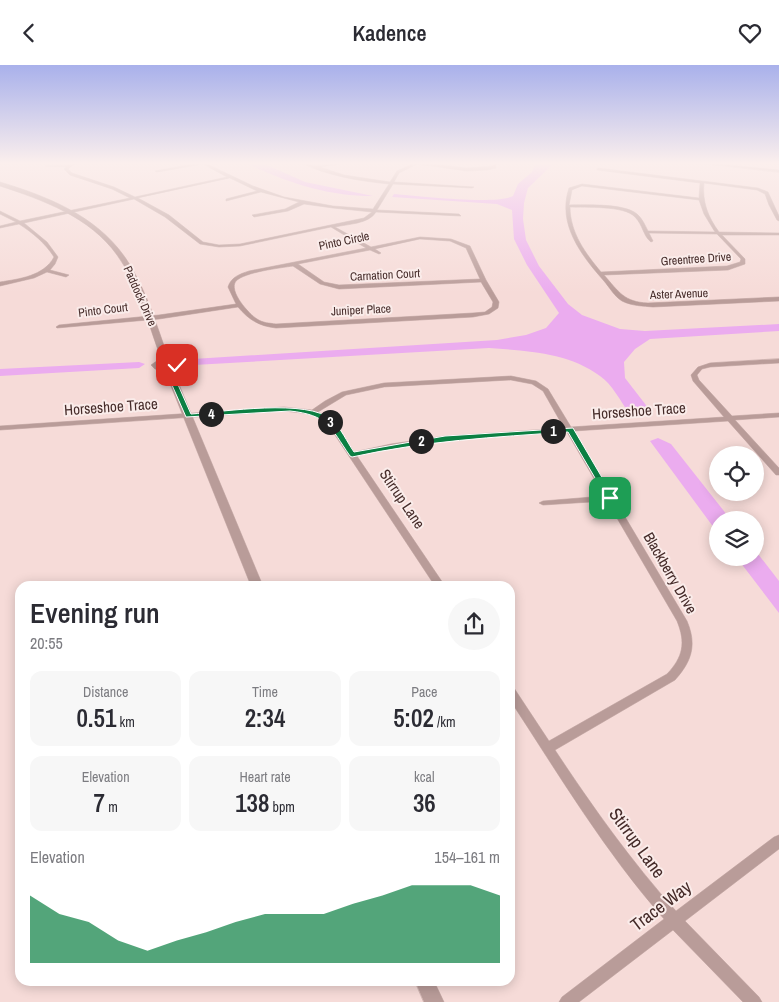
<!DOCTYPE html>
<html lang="en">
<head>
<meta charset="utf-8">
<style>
	body { margin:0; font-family:"Archivo Narrow",sans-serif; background:#f7f7f7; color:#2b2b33; height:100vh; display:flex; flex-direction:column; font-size:19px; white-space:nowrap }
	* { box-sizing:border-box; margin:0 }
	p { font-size:16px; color:#7c7c81 }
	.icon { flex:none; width:28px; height:28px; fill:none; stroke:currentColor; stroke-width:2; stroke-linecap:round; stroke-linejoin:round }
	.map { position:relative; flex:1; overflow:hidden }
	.side { position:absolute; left:15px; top:516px; width:500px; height:405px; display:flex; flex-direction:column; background:#fff; border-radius:15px; box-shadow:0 2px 12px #0003 }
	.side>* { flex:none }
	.controls { position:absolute; left:709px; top:381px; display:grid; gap:10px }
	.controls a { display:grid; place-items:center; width:55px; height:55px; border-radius:50%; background:#fff; box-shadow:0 2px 12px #0003; font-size:25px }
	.pin { position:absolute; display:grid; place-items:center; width:42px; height:42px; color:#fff; margin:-21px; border-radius:10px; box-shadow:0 2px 8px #0006 }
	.km { position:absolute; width:25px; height:25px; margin:-12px; border-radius:50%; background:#222; color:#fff; font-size:14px; line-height:25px; text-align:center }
	.round { display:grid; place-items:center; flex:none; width:52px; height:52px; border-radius:26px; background:#f7f7f7 }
	.summary { display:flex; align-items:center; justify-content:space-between; height:85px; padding:0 15px }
	h1 { font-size:28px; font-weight:600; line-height:38px }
	.figures { display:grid; grid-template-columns:repeat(3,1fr); gap:8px; height:85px; padding:5px 15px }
	.figures div { display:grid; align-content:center; border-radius:12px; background:#f7f7f7; text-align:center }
	.figures b { font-size:25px; font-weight:600 }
	.figures small { font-size:14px; font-weight:400 }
	.figures p { font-size:14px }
	.chart { height:140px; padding:10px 15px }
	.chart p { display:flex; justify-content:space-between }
	.chart svg { width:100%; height:90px; margin-top:5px; fill:#0b8043; opacity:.7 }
	header { display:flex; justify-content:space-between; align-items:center; height:65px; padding:0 15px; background:#fff; font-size:22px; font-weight:600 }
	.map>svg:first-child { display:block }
	.water { fill:#ebacef }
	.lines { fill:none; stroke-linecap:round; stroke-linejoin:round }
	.minor-casing { stroke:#d3b8b5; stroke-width:1 }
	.tertiary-casing { stroke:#d3b8b5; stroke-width:1 }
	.minor { fill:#b99c99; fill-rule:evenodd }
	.tertiary { fill:#b99c99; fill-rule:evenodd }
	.route { fill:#0b8043; stroke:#fff }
	.labels { text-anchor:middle; stroke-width:4; stroke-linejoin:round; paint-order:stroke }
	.far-street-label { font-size:12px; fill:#452b29; stroke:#faecea }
	.street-label { font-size:15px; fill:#452b29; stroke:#faecea }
	.near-street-label { font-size:18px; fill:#452b29; stroke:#faecea }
</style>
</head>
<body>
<header><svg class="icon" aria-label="back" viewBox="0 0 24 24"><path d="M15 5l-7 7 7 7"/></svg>Kadence<svg class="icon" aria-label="heart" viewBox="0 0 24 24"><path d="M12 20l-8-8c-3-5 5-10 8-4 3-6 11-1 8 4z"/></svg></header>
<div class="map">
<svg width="779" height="937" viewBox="0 0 779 937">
	<rect width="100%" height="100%" fill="#f6dbd8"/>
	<path class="water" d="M244,97H260L305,117L373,131C326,131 286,117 244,97Z
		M533,97H550L552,100L528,123L524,138L523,154L526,175L539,201L568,239L582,250L620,264L645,266L779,259V266L650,274L635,284L624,297L625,313L649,344L646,349L635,351L629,348C621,337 612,319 600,311C568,287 527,286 489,283L194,300L187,297L193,294L497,275L526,270L546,263L559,248L527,200L514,174L512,145L497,139L392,132L394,129C419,131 495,140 513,131L518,119L532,107L535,100Z
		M139,297L145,299L139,303L0,311V304Z
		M658,373L671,379L731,455H718L717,467L650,376Z
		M755,485L779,516V548L737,493L755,492Z"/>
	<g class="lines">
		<g class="minor-casing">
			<path id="minor" d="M73,97H77L68,104L72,108L114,122L135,132L227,112L203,99L157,107L155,106L203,97L253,121L284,132L333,141L373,144L389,119C360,116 326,111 300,97H304L316,101L347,97L346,98L320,102L344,110L390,117L397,106L417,97L467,103L493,101L494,97H496V103L487,105L467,106L417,99L399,108L394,117L474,122L472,123L393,119L377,145L459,149L461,151L376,147C369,159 348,159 335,162L371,182L420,172L451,174L470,181L486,215L499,237L498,243L489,249L473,252L276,263C259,261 249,255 238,242L159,254L57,263L56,262L59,260L159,250L236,239L228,222C231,212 240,209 249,206L366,183L331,162L240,181L219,182L200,179L165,152L134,134L24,158L47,177L58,192L55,199L50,205L69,210L66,212L47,207L34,213L0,221V217C19,214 44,211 54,192C45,178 33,168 19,159L0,163V161L16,157L0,149V146L20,156L130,133L112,124L70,110L64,104L66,102L45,101L69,100ZM230,113L257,126L226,134V136L261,127L299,137L285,144L252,150L254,152L288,146L304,139L333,143L372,147L364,153L240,179L219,180L203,177L169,150L138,133ZM420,174L450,176L466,183L480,214L339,220L324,217L298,199L370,185L379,189L381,188L375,184ZM293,201L320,219L339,224L481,217L493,237L492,242L485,247L473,248L276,259C269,258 263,258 257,254C249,249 228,226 236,216C245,207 280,203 293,201Z
				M689,97H697L779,105V107Z
				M598,103L758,123L768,127L779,151V156L777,155L769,140L765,129L757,125L704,118C702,137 708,152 719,167L779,168V170H722L745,194V199L728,205L604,210C619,227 624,237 648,238L779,232V236L653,242C643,241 632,241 622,236C614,231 610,223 604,216C581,190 557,159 569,123L582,119L699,133L700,118L597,105ZM582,121L699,135L704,149L715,167L648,166C645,160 642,153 637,149C624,138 586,140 569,140L572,125ZM570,142C585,143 624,140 635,152C643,160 643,171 651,177L653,176L649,168L717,169L741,194L740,197L727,201L601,207C586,189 570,168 570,142Z
				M779,294V298L710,302L702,304L697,310L699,315L732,351L779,348V352L735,355L779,403V410H776L728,356L574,366L687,556C697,580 692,596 675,615L555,685C592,741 631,796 676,846L774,772L779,770V784L685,856L759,932L762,937H743L673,865L579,937H559L562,932L664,854C605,787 559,710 510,635V622L514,623L549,676L667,609C683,592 686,578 677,556L607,436L543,440L539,438L543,436L604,431L567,367L445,375L391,383L357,391L445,521H435L327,358L311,349L284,346L0,365V361L284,342L312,345L325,336L342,327L384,318L511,311L536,316L548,324L571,362L724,352L693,316L691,310L698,302L710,298ZM511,315L532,319L543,326L564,363L445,371L391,379L354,387L333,355L318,347L346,330L384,322Z"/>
		</g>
		<g class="tertiary-casing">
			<path id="tertiary" d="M0,117C50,132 102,153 130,200C147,228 157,261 168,292H176L182,298L173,305L263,521H251L165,306L155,304L151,300L161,293C148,259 139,220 117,190C90,152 43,135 0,121ZM164,297H171L173,298L167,301L160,300Z
				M415,916H434L444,937H424Z"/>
		</g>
		<use href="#minor" class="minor"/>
		<use href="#tertiary" class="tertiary"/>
	</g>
	<linearGradient id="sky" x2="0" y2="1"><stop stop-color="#a9b1eb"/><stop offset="0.43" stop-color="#fbefed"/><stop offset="1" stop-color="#fbefed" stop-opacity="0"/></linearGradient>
	<rect width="779" height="228" fill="url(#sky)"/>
	<path class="route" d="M175,298L180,300L171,304L191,349C223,347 308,333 332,355C341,363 347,377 354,387L445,371L573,363L614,433L608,435L568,367C495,372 424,376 352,392L350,391C330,362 328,350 290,346L186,352L165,304Z"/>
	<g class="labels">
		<g class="far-street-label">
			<text transform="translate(344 176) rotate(-12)" y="4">Pinto Circle</text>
			<text transform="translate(696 194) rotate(-4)" y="4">Greentree Drive</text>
			<text transform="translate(385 210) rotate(-3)" y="4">Carnation Court</text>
			<text transform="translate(679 229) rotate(-2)" y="4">Aster Avenue</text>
			<text transform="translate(140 231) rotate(66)" y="4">Paddock Drive</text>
			<text transform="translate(103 245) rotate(-7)" y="4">Pinto Court</text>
			<text transform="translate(361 245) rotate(-3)" y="4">Juniper Place</text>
		</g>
		<g class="street-label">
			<text transform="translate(111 342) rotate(-4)" y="5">Horseshoe Trace</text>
			<text transform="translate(639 346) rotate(-4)" y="5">Horseshoe Trace</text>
			<text transform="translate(402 434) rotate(56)" y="5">Stirrup Lane</text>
			<text transform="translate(670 508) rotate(60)" y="5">Blackberry Drive</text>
		</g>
		<g class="near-street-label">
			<text transform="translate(637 778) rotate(54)" y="6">Stirrup Lane</text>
			<text transform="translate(661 841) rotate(-37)" y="6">Trace Way</text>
		</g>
	</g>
</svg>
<div class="controls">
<a><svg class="icon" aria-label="locate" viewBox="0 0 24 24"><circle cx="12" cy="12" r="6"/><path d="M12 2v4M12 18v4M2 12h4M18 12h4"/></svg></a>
<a><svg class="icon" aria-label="layers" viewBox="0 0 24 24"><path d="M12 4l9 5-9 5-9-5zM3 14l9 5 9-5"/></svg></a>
</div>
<div class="pin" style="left:610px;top:433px;background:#1e9e55"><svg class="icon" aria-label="arrive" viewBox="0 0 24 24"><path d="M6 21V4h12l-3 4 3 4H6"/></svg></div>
<div class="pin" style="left:177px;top:300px;background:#d93025"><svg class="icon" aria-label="check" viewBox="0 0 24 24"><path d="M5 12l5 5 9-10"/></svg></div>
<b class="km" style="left:553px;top:366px">1</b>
<b class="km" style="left:421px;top:376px">2</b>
<b class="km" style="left:330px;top:357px">3</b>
<b class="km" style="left:211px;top:349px">4</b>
<section class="side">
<div class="summary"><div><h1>Evening run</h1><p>20:55</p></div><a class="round"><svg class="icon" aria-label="share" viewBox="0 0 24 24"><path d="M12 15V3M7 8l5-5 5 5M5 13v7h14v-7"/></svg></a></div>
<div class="figures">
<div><p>Distance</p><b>0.51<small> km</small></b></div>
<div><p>Time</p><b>2:34</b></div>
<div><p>Pace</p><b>5:02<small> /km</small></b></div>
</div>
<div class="figures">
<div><p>Elevation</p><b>7<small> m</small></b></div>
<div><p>Heart rate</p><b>138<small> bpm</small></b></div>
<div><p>kcal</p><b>36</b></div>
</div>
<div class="chart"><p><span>Elevation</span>154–161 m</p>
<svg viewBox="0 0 160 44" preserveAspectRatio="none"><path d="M0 44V11L10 20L20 24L30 33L40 38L50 33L60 29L70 24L80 20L90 20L100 20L110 15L120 11L130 6L140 6L150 6L160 11V44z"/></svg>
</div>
</section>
</div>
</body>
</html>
